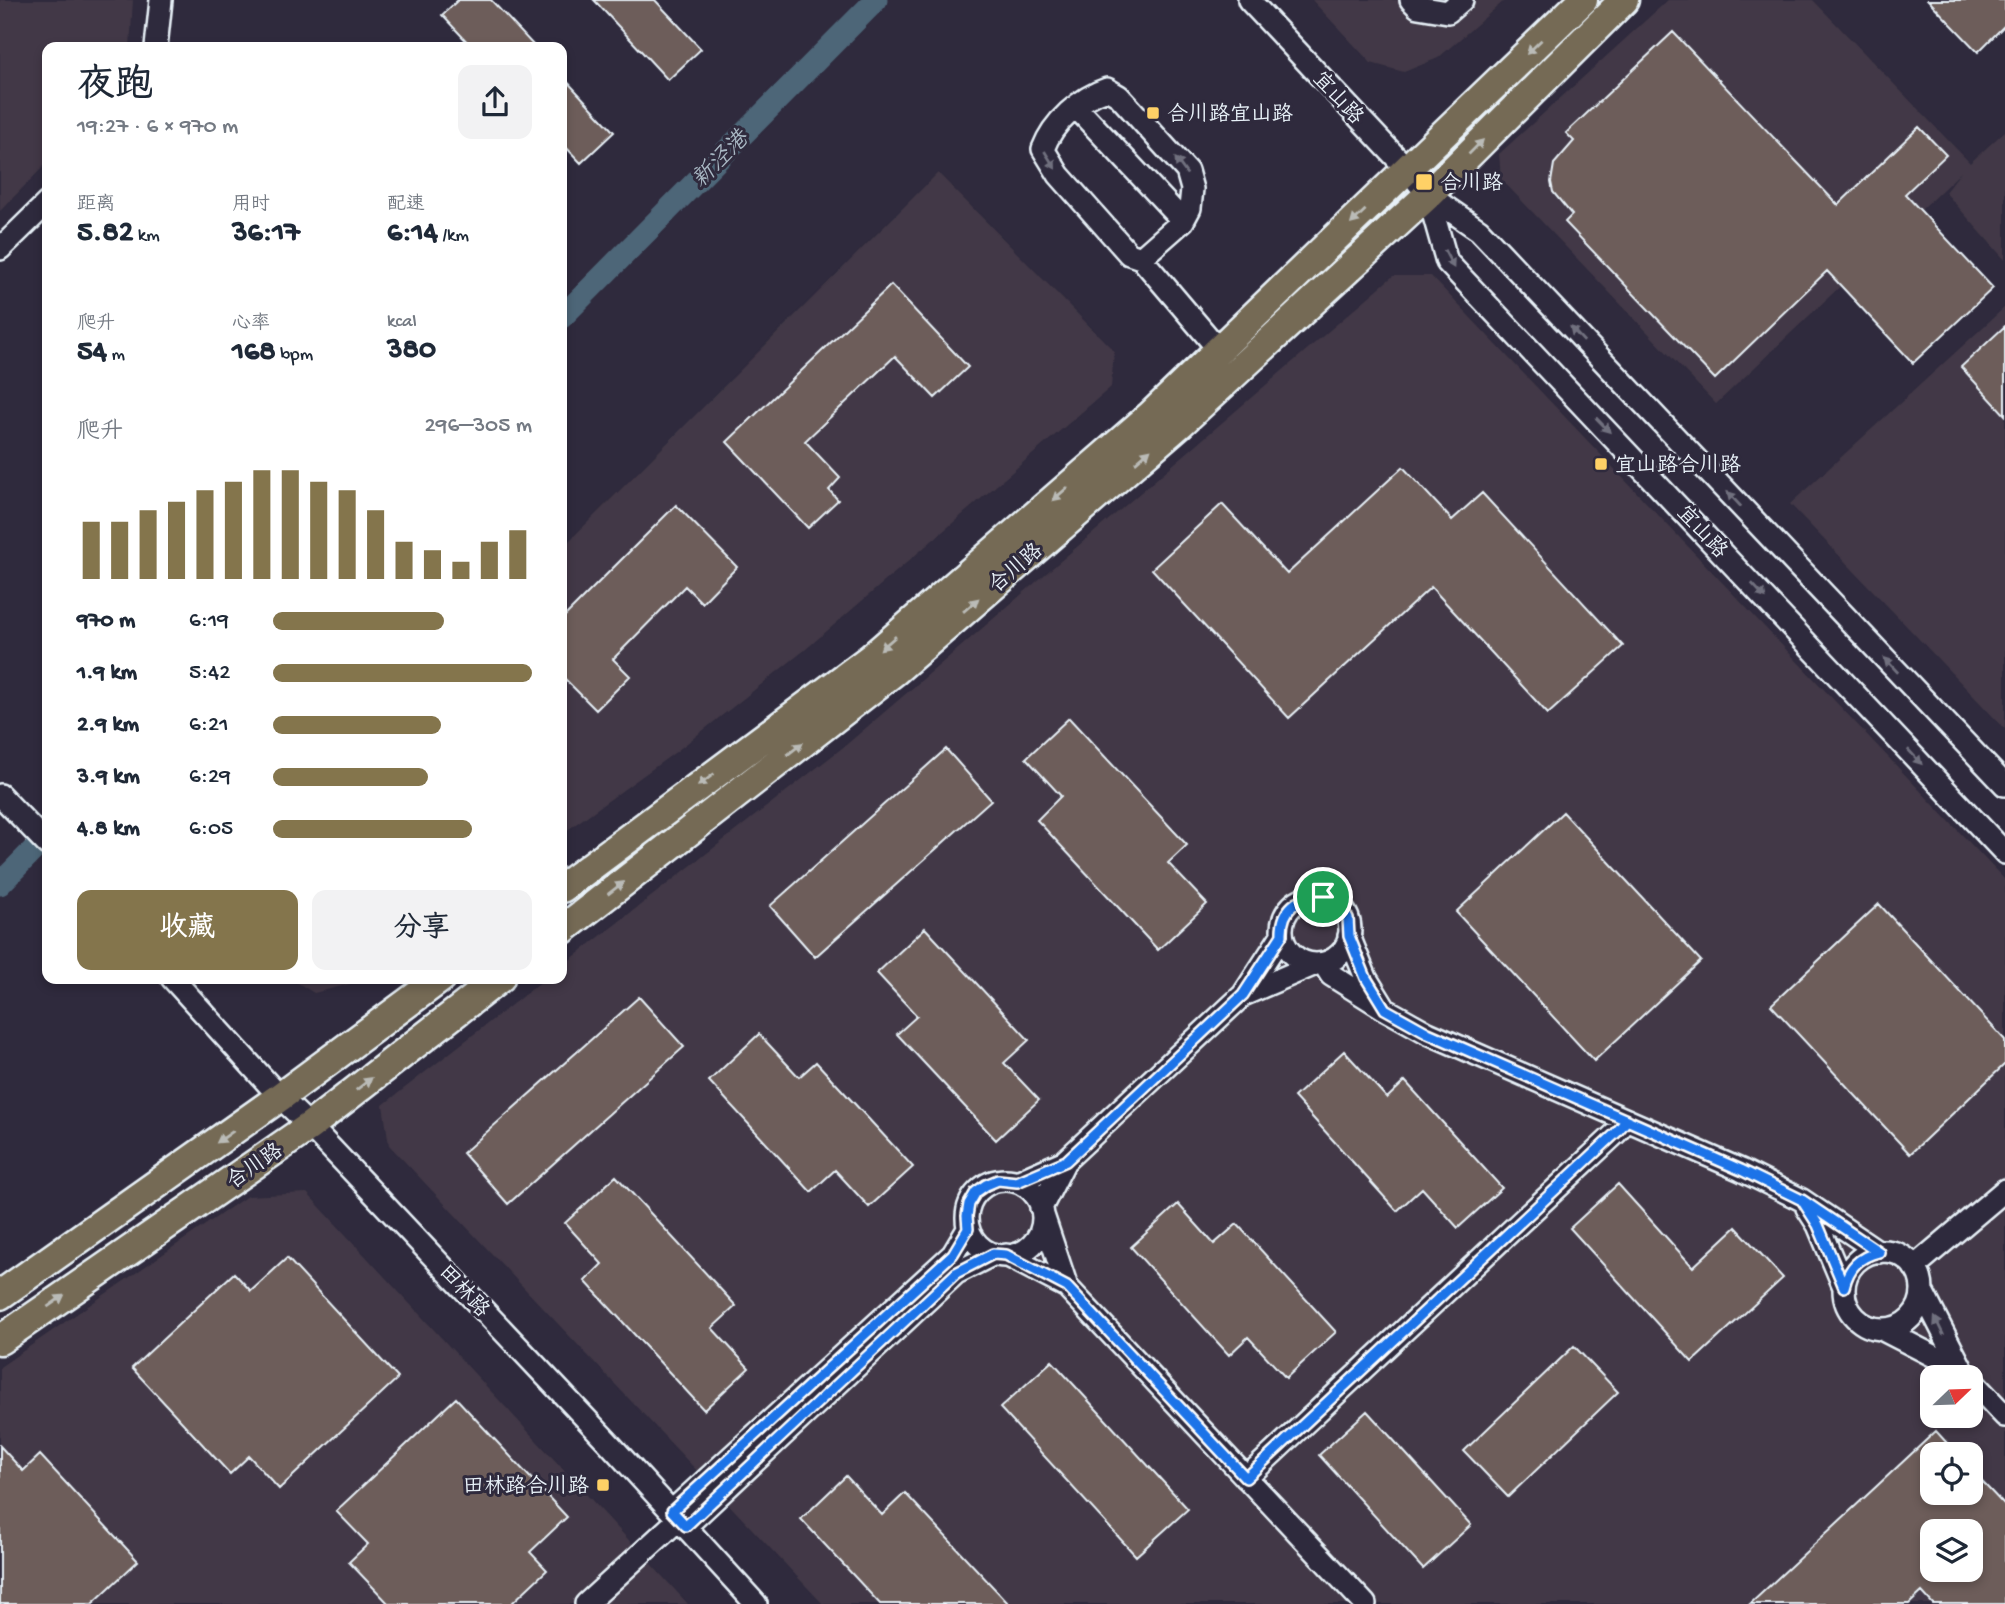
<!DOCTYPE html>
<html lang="zh">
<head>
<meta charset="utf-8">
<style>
	body { margin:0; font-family:"Gochi Hand","LXGW WenKai TC",sans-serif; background:#f2f2f3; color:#1f2937; height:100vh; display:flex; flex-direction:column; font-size:26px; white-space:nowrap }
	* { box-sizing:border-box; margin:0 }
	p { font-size:23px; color:#747a83 }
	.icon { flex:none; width:38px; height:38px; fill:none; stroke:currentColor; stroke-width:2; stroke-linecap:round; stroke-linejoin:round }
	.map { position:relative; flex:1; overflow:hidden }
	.details { position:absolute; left:42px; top:42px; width:525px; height:942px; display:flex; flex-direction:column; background:#fff; border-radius:14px; box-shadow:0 4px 10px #0003 }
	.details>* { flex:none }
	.needle { width:46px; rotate:67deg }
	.fabs { position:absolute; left:1920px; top:1365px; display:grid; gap:14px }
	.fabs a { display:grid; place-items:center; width:63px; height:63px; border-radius:14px; background:#fff; box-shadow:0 4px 10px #0003; font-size:35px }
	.pin { position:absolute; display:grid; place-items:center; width:60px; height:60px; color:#fff; margin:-30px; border:4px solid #fff; border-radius:50%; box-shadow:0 2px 7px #0007 }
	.round { display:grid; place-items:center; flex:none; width:74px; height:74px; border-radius:14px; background:#f2f2f3 }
	.head { display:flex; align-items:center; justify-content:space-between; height:119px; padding:0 35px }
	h1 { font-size:38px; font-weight:700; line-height:52px }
	.figures { display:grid; grid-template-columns:repeat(3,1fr); gap:10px; height:119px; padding:7px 35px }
	.figures div { display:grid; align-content:center }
	.figures b { font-size:30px; font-weight:700 }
	.figures small { font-size:19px; font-weight:400 }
	.figures p { font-size:19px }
	.chart { height:196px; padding:14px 35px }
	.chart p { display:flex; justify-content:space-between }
	.chart svg { width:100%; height:126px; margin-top:7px; stroke:#84754c; stroke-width:6 }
	.action { display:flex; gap:14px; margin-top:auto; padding:14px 35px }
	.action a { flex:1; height:80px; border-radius:14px; background:#84754c; color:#fff; font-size:28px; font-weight:700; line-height:80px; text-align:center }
	.action a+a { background:#f2f2f3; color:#1f2937 }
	ul { padding:0 35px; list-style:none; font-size:23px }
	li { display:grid; grid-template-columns:112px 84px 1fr; align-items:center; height:52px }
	li i { height:18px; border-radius:9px; background:#84754c }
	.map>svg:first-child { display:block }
	.built { fill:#423946; fill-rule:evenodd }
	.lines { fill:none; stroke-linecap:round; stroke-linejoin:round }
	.canal { stroke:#4e6678; stroke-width:23 }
	.building { fill:#6d5d5a; stroke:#e8f1f8; stroke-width:2; fill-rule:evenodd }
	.minor-casing { stroke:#e8f1f8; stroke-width:26 }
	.major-casing { stroke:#e8f1f8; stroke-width:33 }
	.minor { stroke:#2f2a3d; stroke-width:21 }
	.major { stroke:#756a55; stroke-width:28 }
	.oneway { fill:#babbb7 }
	.oneway2 { fill:#70707e }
	.route-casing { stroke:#fff; stroke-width:14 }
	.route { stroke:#1a73e8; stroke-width:9 }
	.poi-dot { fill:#ffd166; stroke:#2f2a3d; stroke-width:2.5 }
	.labels { text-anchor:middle; stroke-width:6; stroke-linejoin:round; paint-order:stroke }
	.street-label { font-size:21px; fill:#e8f1f8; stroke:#2f2a3d }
	.poi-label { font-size:21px; fill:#e8f1f8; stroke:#2f2a3d; text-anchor:start }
	.water-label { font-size:23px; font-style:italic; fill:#aab9c5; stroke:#2f2a3d }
</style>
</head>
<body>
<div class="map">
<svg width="2005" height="1604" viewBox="0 0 2005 1604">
	<rect width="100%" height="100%" fill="#2f2a3d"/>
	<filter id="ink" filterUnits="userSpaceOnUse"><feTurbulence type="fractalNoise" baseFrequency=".0143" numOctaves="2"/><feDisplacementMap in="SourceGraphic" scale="14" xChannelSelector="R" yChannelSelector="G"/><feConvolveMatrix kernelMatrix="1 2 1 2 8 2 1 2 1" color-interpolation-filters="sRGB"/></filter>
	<g filter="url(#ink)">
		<path class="built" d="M0,0H133L130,47H47V163L0,211Z
			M1312,0H1505L1438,58L1404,72L1371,63Z
			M1668,0H1813L1970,163L2005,131V260L1945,192L1961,172L1716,404L1501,179L1499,154Z
			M938,173L1114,351L1111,387L806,649L677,751L562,834V548Z
			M1393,276H1431L2005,880V1604H823L389,1145L383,1105L546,978H562V966L846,745ZM1932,1377H1970V1416H1932ZM1932,1454H1970V1493H1932ZM1932,1531H1970V1570H1932Z
			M2005,307V729L1790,504Z
			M290,978H358L350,984L314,993Z
			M307,1193L688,1604H0V1367L247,1196Z"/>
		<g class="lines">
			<path class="canal" d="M562,317L876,0
				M0,884L47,836"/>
		</g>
		<path class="building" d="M458,0H491L535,47H472L442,15Z
			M594,0H655L701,49L668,80Z
			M1928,0H2005V25L1978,52Z
			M1673,32L1838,205L1919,127L1946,155L1905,194L1993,288L1913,363L1827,271L1715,379L1565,222L1572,215L1553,192L1551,182L1554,164L1574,141L1566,133Z
			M562,76L614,132L581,163L562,143Z
			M891,285L968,367L935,398L895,356L805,441L840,478L829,490L838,500L808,528L727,442Z
			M2005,326V415L1961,367Z
			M1403,467L1452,520L1482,493L1623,646L1548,714L1431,587L1289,718L1152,569L1222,504L1287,574Z
			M676,505L737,567L702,603L685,586L613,659L630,676L596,710L562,676V619Z
			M1069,718L1187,845L1168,863L1207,904L1158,950L1037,820L1061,796L1026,758Z
			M946,749L991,800L815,957L770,906Z
			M1563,812L1701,961L1594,1061L1456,912Z
			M1879,904L2005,1040V1064L1910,1154L1771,1005Z
			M925,928L1029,1040L1004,1063L1039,1100L996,1140L897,1034L917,1016L877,973Z
			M639,997L684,1047L508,1204L463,1153Z
			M759,1034L799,1077L816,1062L913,1167L869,1207L835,1170L811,1192L709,1081Z
			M1344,1051L1387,1098L1405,1081L1502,1188L1458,1228L1422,1188L1397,1211L1294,1097Z
			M616,1176L736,1306L712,1328L749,1368L704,1410L585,1281L602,1264L565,1223Z
			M1618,1184L1693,1267L1736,1227L1783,1278L1692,1362L1570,1228Z
			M1178,1204L1214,1244L1237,1224L1336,1332L1286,1378L1248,1337L1229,1355L1131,1247Z
			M287,1258L398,1378L279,1489L249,1456L230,1474L132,1368L234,1273L251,1291Z
			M1574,1346L1618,1392L1508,1497L1464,1451Z
			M1052,1361L1188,1509L1136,1556L1000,1408Z
			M456,1398L567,1517L530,1552L547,1570L511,1604H389L349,1562L368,1544L336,1511Z
			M1367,1411L1471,1525L1423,1569L1319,1455Z
			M1936,1431L1957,1454H1932V1493H1970V1469L2005,1506V1604H1933L1922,1592L1909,1604H1750ZM1932,1531H1970V1570H1932Z
			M0,1446L23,1471L40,1455L138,1561L92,1604H0Z
			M846,1476L882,1515L905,1493L1009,1604H880L801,1519Z"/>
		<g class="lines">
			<g class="minor-casing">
				<path id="minor" d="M1249,0L1407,169L1428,195L1479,230L2005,785
					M1411,0L1418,7L1448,12L1462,0
					M156,47L161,0
					M1076,107L1183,221
					M1428,195L1447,262L2005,853
					M0,249L47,203
					M1141,258L1183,221L1190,208L1192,189L1187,171L1119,96L1107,89C1080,98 1053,122 1043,149L1059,175L1129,254L1141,258L1219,350
					M0,795L47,844
					M1282 930a34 34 0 1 1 68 0a34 34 0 1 1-68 0Z
					M1282,935L1243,995L1313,965
					M1324,964L1331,975L1385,1009L1366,978L1349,936
					M172,978L280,1097L310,1126L607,1441L756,1604
					M1385,1009L1428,1033L1741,1170L1802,1200L1879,1252
					M1065,1161L1243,995
					M967 1218a38 38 0 1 1 76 0a38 38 0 1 1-76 0Z
					M1017,1182L1065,1161L1041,1208
					M1807,1208L1818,1225L1844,1287
					M1844 1290a39 39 0 1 1 78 0a39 39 0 1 1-78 0Z
					M1006,1255L1067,1287L1043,1215
					M1914,1267L2005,1190
					M1067,1287L1365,1604
					M1881,1329L1963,1371L1922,1291
					M1970,1379L2005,1416
					M1246,1478L1616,1133L1627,1120
					M672,1511L953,1254L968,1229
					M686,1526L956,1273L994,1254
					M586,1604L679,1519"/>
			</g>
			<g class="major-casing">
				<path id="major" d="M562,888L871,658L1151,415L1583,0
					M562,930L895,671L1181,423L1428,195L1624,0
					M0,1295L280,1097L441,978
					M0,1340L310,1126L500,978"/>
			</g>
			<use href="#minor" class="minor"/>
			<use href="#major" class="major"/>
		</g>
		<defs><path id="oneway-solid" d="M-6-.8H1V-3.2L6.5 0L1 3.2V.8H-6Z" transform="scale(1.75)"/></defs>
		<g class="oneway">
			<use href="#oneway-solid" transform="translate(1534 47) rotate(136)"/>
			<use href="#oneway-solid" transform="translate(1476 147) rotate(-45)"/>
			<use href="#oneway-solid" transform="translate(1358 217) rotate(136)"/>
			<use href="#oneway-solid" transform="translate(1143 456) rotate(-41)"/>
			<use href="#oneway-solid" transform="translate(1060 494) rotate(139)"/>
			<use href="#oneway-solid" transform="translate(971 605) rotate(-41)"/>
			<use href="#oneway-solid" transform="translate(888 643) rotate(139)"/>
			<use href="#oneway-solid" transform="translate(795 749) rotate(-38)"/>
			<use href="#oneway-solid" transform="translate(706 780) rotate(143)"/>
			<use href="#oneway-solid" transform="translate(616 888) rotate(-38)"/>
			<use href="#oneway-solid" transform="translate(364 1084) rotate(-38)"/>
			<use href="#oneway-solid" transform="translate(225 1137) rotate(145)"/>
			<use href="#oneway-solid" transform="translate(56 1301) rotate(-35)"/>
		</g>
		<g class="oneway2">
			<use href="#oneway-solid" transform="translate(1050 160) rotate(58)"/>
			<use href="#oneway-solid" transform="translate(1181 166) rotate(-126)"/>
			<use href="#oneway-solid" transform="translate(1449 259) rotate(62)"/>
			<use href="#oneway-solid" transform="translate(1577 334) rotate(-133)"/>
			<use href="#oneway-solid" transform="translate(1603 425) rotate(46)"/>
			<use href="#oneway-solid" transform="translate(1734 499) rotate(-133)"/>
			<use href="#oneway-solid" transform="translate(1759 591) rotate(47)"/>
			<use href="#oneway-solid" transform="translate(1891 665) rotate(-133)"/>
			<use href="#oneway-solid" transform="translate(1915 757) rotate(47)"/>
			<use href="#oneway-solid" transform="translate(1939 1326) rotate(-116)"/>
		</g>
	</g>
	<g class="lines" filter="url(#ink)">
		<g class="route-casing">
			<path id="route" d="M1323,897C1298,895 1281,909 1282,935L1243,995L1066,1161L1017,1182L998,1180L986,1185L976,1192L969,1204L967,1216L968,1229L953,1254L672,1511L686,1526L956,1273L993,1254L1006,1255L1067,1287L1246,1478L1616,1133L1627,1120L1741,1170L1802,1200L1879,1252C1859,1257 1849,1267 1844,1287L1818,1225L1802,1200L1741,1170L1428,1033L1385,1009L1366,978L1349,936L1348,918L1342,908L1323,897"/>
		</g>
		<use href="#route" class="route"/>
	</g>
	<g class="poi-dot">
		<rect x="1146" y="106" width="14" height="14" rx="3.5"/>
		<rect x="1415" y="173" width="18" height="18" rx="3.5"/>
		<rect x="1594" y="457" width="14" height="14" rx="3.5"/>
		<rect x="596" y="1478" width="14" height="14" rx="3.5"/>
	</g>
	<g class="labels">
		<g class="street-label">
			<text transform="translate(1339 97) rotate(47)" y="7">宜山路</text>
			<text transform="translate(1703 531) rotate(47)" y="7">宜山路</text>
			<text transform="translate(1015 567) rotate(-41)" y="7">合川路</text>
			<text transform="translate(254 1165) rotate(-35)" y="7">合川路</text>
			<text transform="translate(465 1290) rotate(47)" y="7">田林路</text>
		</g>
		<g class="poi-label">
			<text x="1167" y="120">合川路宜山路</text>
			<text x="1440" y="189">合川路</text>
			<text x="1615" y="471">宜山路合川路</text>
			<text x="589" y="1492" text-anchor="end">田林路合川路</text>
		</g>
		<g class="water-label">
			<text transform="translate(719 158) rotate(-45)" y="8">新泾港</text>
		</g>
	</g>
</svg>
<div class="fabs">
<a><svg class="needle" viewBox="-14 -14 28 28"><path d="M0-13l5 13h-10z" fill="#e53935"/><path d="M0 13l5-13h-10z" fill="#747a83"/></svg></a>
<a><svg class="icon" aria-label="locate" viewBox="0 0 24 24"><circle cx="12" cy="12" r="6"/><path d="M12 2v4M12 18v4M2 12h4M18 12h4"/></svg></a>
<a><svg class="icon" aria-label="layers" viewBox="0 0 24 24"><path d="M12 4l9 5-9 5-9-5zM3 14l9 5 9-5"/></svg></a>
</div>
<div class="pin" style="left:1323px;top:897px;background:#1e9e55"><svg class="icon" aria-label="arrive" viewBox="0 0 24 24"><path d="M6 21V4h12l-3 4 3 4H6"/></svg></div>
<section class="details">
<div class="head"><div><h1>夜跑</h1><p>19:27 · 6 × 970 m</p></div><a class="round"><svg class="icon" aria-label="share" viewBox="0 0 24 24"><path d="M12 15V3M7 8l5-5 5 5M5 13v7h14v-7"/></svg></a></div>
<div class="figures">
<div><p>距离</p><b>5.82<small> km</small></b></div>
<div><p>用时</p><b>36:17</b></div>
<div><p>配速</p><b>6:14<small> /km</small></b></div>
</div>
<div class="figures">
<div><p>爬升</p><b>54<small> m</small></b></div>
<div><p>心率</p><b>168<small> bpm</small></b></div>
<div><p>kcal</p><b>380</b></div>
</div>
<div class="chart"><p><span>爬升</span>296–305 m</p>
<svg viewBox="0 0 160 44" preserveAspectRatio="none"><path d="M5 44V24M15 44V24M25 44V20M35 44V17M45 44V13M55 44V10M65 44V6M75 44V6M85 44V10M95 44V13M105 44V20M115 44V31M125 44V34M135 44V38M145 44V31M155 44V27"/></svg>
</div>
<ul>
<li><b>970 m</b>6:19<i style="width:66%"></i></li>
<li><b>1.9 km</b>5:42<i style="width:100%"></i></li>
<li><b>2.9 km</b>6:21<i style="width:65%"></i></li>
<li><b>3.9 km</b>6:29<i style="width:60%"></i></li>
<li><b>4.8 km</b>6:05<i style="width:77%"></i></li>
</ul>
<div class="action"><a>收藏</a><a>分享</a></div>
</section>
</div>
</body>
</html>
